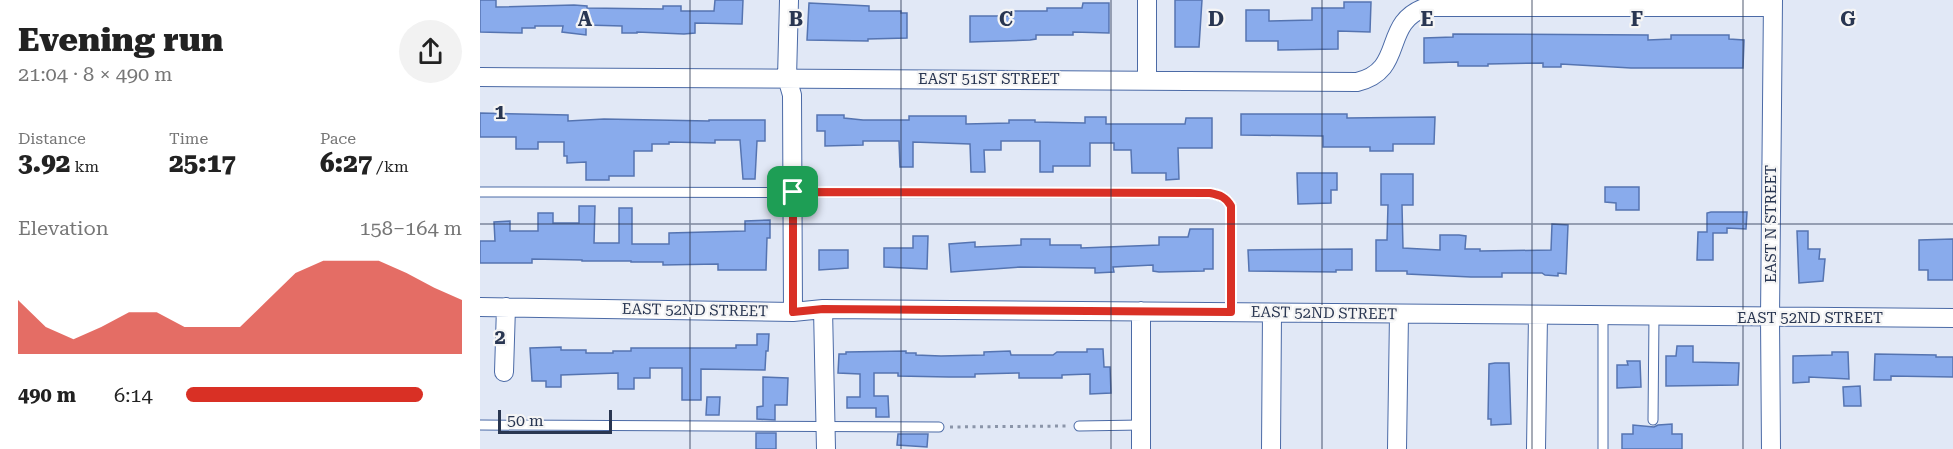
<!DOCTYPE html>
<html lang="en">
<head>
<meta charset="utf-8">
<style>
	body { margin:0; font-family:"Roboto Serif",serif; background:#f2f2f2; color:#222; height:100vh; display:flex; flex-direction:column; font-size:22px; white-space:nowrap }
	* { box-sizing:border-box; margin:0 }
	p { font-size:20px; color:#767676 }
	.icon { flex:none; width:33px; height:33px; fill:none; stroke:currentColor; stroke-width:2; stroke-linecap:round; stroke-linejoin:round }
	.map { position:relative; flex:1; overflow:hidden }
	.drawer { display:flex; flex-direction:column; background:#fff; width:480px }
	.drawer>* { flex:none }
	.scale { position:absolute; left:18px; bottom:15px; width:114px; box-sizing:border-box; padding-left:6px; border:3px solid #293651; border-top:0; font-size:16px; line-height:21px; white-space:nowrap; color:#293651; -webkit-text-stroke:4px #f5f5f5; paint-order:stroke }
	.pin { position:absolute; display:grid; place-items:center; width:51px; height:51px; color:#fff; margin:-26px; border-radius:12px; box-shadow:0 3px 9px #0006 }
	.round { display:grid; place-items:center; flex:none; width:63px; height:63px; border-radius:32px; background:#f2f2f2 }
	.overview { display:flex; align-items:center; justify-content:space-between; height:102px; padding:0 18px }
	h1 { font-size:33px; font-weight:800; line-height:45px }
	.metrics { display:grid; grid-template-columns:repeat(3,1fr); gap:9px; height:102px; padding:6px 18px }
	.metrics div { display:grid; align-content:center }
	.metrics b { font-size:26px; font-weight:800 }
	.metrics small { font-size:16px; font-weight:400 }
	.metrics p { font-size:16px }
	.chart { height:168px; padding:12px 18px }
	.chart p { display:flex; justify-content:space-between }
	.chart svg { width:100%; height:108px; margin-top:6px; fill:#d93025; opacity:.7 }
	ul { padding:0 18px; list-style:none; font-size:20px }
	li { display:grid; grid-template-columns:96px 72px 1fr; align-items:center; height:45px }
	li i { height:15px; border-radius:8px; background:#d93025 }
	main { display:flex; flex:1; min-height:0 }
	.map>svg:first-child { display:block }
	.building { fill:#89abec; stroke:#5574b1; stroke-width:1.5 }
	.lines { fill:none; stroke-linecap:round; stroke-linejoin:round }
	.service-casing { stroke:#4b6aa6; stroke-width:11 }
	.minor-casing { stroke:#4b6aa6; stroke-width:20 }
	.path { stroke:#8b95a9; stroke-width:3; stroke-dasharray:3 4.5; stroke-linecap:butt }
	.service { stroke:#fff; stroke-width:9 }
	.minor { stroke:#fff; stroke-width:18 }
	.route-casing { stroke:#fff; stroke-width:12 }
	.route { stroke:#d93025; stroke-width:8 }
	.grid { fill:none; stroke:#293651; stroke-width:1.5; stroke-opacity:0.55 }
	.labels { text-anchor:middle; stroke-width:4.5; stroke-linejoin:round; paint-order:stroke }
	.street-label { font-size:15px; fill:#293651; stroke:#f5f5f5 }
	.grid-label { font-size:20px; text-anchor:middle; font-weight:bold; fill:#293651; stroke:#f5f5f5; stroke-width:4.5; stroke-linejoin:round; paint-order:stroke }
</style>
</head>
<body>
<main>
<section class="drawer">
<div class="overview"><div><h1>Evening run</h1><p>21:04 · 8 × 490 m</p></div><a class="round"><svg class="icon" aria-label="share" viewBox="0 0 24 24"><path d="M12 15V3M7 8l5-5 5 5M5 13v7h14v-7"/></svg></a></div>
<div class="metrics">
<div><p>Distance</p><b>3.92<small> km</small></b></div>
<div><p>Time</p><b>25:17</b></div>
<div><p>Pace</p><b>6:27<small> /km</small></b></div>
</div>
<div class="chart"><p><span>Elevation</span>158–164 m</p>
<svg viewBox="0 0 160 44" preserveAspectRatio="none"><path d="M0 44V22L10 33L20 38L30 33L40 27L50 27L60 33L70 33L80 33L90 22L100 11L110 6L120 6L130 6L140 11L150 17L160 22V44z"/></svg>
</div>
<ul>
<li><b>490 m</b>6:14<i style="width:86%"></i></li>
</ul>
</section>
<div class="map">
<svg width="1473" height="449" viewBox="0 0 1473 449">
	<rect width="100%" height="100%" fill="#e1e8f6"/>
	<path class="building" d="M0,0H16V7L94,5L107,6V8L183,9V6H201V11H234L235,0H263L262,24L215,23V33L204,34L157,32V33H142V26L106,25V35L82,32L83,26H55V28H42V33L0,32Z
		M695,0H722L719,47H695Z
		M864,2H891L890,32L858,31V49L798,50V41H766V10H789V21L832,20V8H864Z
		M329,3L389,6V11H421V13H427V38L388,39V41L327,40Z
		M603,3H629V33L593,32V35H556V39L550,40L490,42V16H529V11H567V8H602Z
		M973,34L1168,35V40L1191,39V35H1249V39L1264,40L1263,68H1151L1081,64V67H1063V63L1008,64V66H978V62L944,63V38L973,37Z
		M0,113L88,115V121L124,119L229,121V120H285V141H277L275,179H263L260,140H235V143L189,142V144H172V151H154V176H129V180H106V162L87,163V156H84V142H58V149H36V137H0Z
		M761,114H867V118L955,117L954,144H913V151H890V147H843V136L761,135Z
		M337,115H364V118L383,120H429V116H486V124L529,123V120H555V122L605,123V117H626V124H705L706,118H732V148H698L699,179L686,180V173H652L651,150H634V143H610V166H573V172H560V141H521V150H504L505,172H491L490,144L433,142V167H420L419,141H383V145L345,146V131H337Z
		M817,173H857V190H851V203L818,204Z
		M901,174H933V205H922L923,248L960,250V235H979L986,236L985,249H1000V251L1071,250L1072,224L1088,225L1086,274L1078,273V276L1065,275L1062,273H1022V277H991L927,274V271H896V240H907L908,205H901Z
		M1125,187H1159V210H1136V203L1125,202Z
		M99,206H115L114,243H139V208H152V244H189V233L265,231V221L290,220V238H287L286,270H238V264L183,265V262H151V261H102V260L52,259V263H0V241H15L14,222L30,221V231H58V213H73V223H99Z
		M1231,212H1267L1266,229L1247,228V233H1233V260H1217L1218,232H1227V213Z
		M710,229H733V269H724V271L679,272L673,271V265L633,267L634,272L615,273V268L540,267L471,272L469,244L495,242V247L541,245V239H570V245H601V248L679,245V237H708Z
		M1317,231H1328V249H1340L1339,259H1345L1343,281L1319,283Z
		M433,236H448L447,269L404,267V248H433Z
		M1473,239V280H1448V270H1439V240Z
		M872,249V270H856V272L769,271L768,250Z
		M339,250H368V268L339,270Z
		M277,334H289L288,351H286L285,370L221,369V400H202V368H170V378H154V389H138V373L81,375V387H66V381H52L50,348L81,347V350H106V353H133V351H151V348H256V345H277Z
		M1197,346H1213V362L1259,363L1258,385L1186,386V356H1196Z
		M607,349H623L624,367H630L631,393L610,394V374L582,375V378H539V373L495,374V377H469L418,376V373H394V396H408L409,417H396V408H367V397H380V374L358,373L359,354H366V352L426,351V353H436V355L461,356L504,355V352L530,351L531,355H573L577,352H607Z
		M1352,352H1368L1369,379L1329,377V382L1313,383V356L1352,355Z
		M1395,354L1456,355V357H1473V377L1411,376V380H1394Z
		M1147,361H1160L1161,387L1137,388V365H1148Z
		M1015,363H1029L1031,424L1011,425V419H1008L1009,364Z
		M283,377L308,378L307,405H295V420L277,419V407L283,406Z
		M1380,386L1381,406H1364L1363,387Z
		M227,397H240L239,415H226Z
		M1192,424V434H1202V449H1142V434H1153V425L1174,427L1178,425Z
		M276,433H296V449H276Z
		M418,434H448L447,447L417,445Z"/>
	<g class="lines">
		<g class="service-casing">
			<path id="service" d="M0,192L730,193C740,195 746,197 751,206V312
				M1173,420L1174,316
				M0,425L459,427
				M599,426L661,425
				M1123,449V316"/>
		</g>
		<g class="minor-casing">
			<path id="minor" d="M309,0L307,78L312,95L313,312
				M0,77L877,82C927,70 900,22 947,7H1293
				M667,80V0
				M0,307L313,312L343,309L1473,318
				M343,309L346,449
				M661,311V449
				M24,372L26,307
				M791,449L792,313
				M917,449L919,314
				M1056,449L1058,315
				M1291,449L1290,318L1293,0"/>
		</g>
		<path class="path" d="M470,427L589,426"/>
		<use href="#service" class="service"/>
		<use href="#minor" class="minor"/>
	</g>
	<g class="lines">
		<g class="route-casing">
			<path id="route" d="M313,192L730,193C740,195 746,197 751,206V312L343,309L313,312Z"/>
		</g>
		<use href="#route" class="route"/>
	</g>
	<path class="grid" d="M210,0V449M421,0V449M631,0V449M842,0V449M1052,0V449M1263,0V449M0,224H1473"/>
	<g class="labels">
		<g class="street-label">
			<text x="509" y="84">EAST 51ST STREET</text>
			<text transform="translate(1291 224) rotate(-90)" y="5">EAST N STREET</text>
			<text transform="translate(215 310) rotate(1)" y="5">EAST 52ND STREET</text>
			<text transform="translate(844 313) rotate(1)" y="5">EAST 52ND STREET</text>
			<text x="1330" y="323">EAST 52ND STREET</text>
		</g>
	</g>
	<g class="grid-label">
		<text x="105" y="26">A</text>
		<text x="316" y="26">B</text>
		<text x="526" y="26">C</text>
		<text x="736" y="26">D</text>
		<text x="947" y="26">E</text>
		<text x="1157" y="26">F</text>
		<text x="1368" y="26">G</text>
		<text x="20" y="119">1</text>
		<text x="20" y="344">2</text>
	</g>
</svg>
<div class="scale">50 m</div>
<div class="pin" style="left:313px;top:192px;background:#1e9e55"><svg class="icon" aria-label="arrive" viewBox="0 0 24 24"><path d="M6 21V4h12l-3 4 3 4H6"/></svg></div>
</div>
</main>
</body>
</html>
